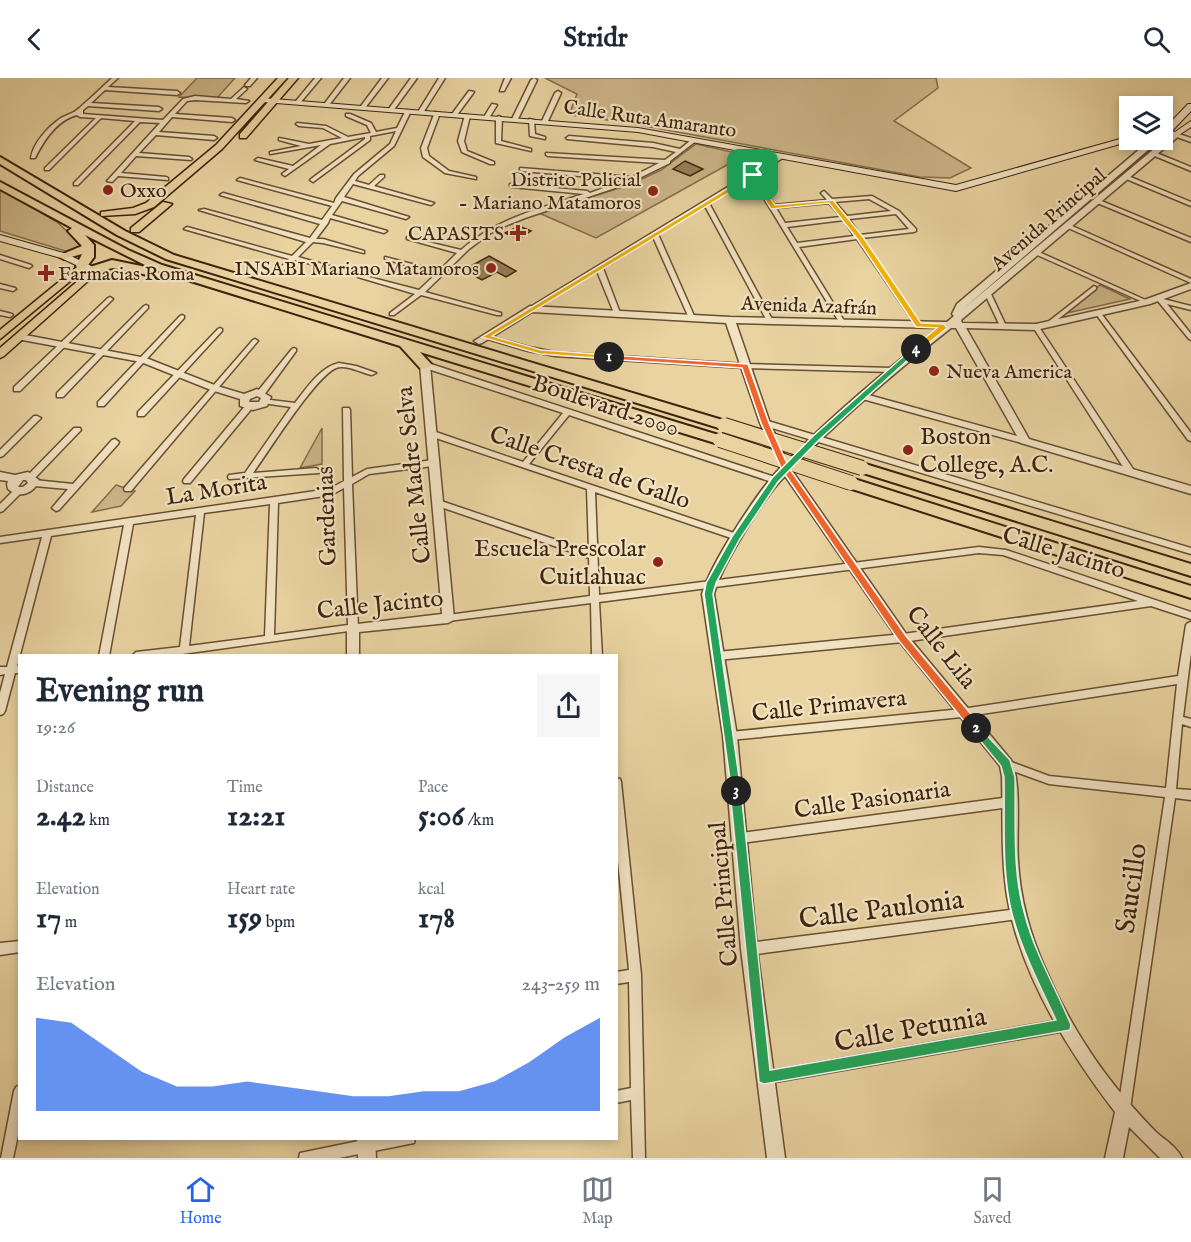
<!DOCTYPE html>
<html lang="en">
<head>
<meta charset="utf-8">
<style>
	body { margin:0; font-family:"IM FELL English",serif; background:#f6f6f7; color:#1f2937; height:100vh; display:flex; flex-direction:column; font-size:22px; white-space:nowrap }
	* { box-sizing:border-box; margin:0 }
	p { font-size:20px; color:#747a83 }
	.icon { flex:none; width:33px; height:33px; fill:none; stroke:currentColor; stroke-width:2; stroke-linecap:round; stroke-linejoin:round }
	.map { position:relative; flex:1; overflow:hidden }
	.side { position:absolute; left:18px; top:576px; width:600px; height:486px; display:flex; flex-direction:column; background:#fff; border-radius:0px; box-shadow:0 3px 9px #0003 }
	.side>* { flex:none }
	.controls { position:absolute; left:1119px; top:18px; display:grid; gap:12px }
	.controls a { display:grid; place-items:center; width:54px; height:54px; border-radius:0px; background:#fff; box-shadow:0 3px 9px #0003; font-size:30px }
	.pin { position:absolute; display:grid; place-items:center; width:51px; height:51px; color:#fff; margin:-26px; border-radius:12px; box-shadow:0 3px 9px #0006 }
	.km { position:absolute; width:30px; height:30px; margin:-15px; border-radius:50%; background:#222; color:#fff; font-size:16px; line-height:30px; text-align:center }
	.round { display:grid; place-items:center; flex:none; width:63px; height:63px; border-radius:0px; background:#f6f6f7 }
	.overview { display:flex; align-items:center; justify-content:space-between; height:102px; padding:0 18px }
	h1 { font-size:33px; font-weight:700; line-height:45px }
	.metrics { display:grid; grid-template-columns:repeat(3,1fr); gap:9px; height:102px; padding:6px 18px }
	.metrics div { display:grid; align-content:center }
	.metrics b { font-size:30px; font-weight:700 }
	.metrics small { font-size:16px; font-weight:400 }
	.metrics p { font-size:16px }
	.chart { height:168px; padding:12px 18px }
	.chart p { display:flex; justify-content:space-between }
	.chart svg { width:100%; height:108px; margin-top:6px; fill:#2563eb; opacity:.7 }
	header { display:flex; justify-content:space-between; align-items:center; height:78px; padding:0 18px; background:#fff; font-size:27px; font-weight:700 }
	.tabs { display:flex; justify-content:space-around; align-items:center; height:84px; border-top:2px solid #e0e1e3; background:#fff; font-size:16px; color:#747a83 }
	.tabs a { display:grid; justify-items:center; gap:3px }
	.tabs .selected { color:#2563eb }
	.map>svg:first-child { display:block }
	.green { fill:#ccb588; stroke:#846c4a; stroke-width:1.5 }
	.building { fill:#967f59; stroke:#3c230c; stroke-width:1.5 }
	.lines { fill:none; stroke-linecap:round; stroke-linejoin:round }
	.minor-casing { stroke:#674f31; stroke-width:3 }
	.tertiary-casing { stroke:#674f31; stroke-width:3 }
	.secondary-casing { stroke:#3c230c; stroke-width:2 }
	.primary-casing { stroke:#3c230c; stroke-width:3 }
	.trunk-casing { stroke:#3c230c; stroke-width:4 }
	.minor { fill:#f1e2c2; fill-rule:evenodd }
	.tertiary { fill:#f1e2c2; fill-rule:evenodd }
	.secondary { fill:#f1e2c2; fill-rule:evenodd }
	.primary { fill:#e9d3a1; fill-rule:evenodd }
	.trunk { fill:#e9d3a1; fill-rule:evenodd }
	.trunk-bridge-casing { stroke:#3c230c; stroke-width:16; stroke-linecap:butt }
	.trunk-bridge { stroke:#e9d3a1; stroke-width:14 }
	.split-1 { fill:#f5b400; stroke:#fff; stroke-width:1.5 }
	.split-2 { fill:#f0652b; stroke:#fff; stroke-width:1.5 }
	.split-3 { fill:#22a559; stroke:#fff; stroke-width:1.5 }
	.split-4 { fill:#22a559; stroke:#fff; stroke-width:1.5 }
	.split-5 { fill:#f5b400; stroke:#fff; stroke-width:1.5 }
	.poi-dot { fill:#8f2418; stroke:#f1e2c2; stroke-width:2 }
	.labels { text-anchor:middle; stroke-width:4.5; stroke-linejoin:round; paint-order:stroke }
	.far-street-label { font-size:20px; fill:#3c230c; stroke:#f1e2c2 }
	.far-poi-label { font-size:20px; fill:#3c230c; stroke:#f1e2c2; text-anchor:end }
	.street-label { font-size:24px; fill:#3c230c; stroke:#f1e2c2 }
	.poi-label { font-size:24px; fill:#3c230c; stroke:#f1e2c2; text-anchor:start }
	.near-street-label { font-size:28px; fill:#3c230c; stroke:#f1e2c2 }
</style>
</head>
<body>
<header><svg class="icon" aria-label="back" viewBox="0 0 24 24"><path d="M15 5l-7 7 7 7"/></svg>Stridr<svg class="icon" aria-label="search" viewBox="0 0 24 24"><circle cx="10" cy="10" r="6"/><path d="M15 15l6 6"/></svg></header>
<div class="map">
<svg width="1191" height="1080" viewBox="0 0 1191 1080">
	<rect width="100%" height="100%" fill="#e9d3a1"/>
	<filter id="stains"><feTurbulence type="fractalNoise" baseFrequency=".00333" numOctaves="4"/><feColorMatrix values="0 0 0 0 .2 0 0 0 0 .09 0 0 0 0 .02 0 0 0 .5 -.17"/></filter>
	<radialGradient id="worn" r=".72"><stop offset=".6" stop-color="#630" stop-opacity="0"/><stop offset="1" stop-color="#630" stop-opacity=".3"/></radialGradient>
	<path class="green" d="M197,0H235L216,21L179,19Z
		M545,0H936L938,10L894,43L971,90L950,100L920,99L623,44L569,37L577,16Z
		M696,66L745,77L596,160L539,135L629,107L661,92Z
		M0,111L57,144L82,167L81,170L65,173L0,153Z
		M1100,207L1130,221L1067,235Z
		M322,350V386L300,390Z
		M116,407L135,413L121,428L92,434Z"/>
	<path class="building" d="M685,83L703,91L690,98L673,91Z
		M519,148L531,153L519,161L505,155Z
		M489,178L516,193L506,199L497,194L482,202L471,196V188Z"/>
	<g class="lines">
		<g class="minor-casing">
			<path id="minor" d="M112,0H118L108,9L177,13L180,15L177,17L105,12L91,25L159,29L162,31L159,33L88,28L83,32V36L163,42L183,21L195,18L231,21L244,9L247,11L236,21L249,23L246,25L195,22L187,23L175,36L232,40L235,42L232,44L172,39L159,54L214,58L217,60L214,62L156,57L139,75L189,79L192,81L191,82L136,78L121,95L166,99L168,100V102L118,98L112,104L107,103L160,45L140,44L78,107H74V105L135,43L101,40L49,92H45V90L96,40L80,39L77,37C57,42 44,62 35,80H31C33,65 49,48 61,40C66,37 74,35 77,32C89,22 100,11 112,0Z
				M251,0H257L250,8H246L245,7Z
				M315,0H321L300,25H296V23Z
				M344,0H350L329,27H325V25Z
				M382,0H388L365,30H361V28Z
				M411,0H417L393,33H389L388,32Z
				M439,0H445L423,35H419L418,34Z
				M505,0H511L504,13H500Z
				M534,0L537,2L518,41L513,42L512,41L531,2Z
				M469,13L474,14L457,37H453L452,36Z
				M558,13L561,15L548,43L543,44L542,43L555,15Z
				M492,26L497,27L489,40H485L484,39Z
				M406,32L411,33L394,68L358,98L355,103L369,107L380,97H384V99L374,108L434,125L431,127L353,106L344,119L409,139L406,141L342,123L332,137L387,153L384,155L330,140L328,145L316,161H323L364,173V175L323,165L313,164L298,179L340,191V193L295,182L283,193H279V191L289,181L184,151L187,149L292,178L306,164L199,132L204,131L310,160L320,146L220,117L223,115L322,142L332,128L237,102L240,100L334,125L336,120L354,96L390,66L396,53L370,58V62L313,104L310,102L311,101L365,61V59L330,66L285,98L282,96L289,91L255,82L258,80L293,88L321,67L270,76V74L301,68L279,62V60L309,66L342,60L323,50L299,48L296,46L297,45L326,48L348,59L371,55L367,47L346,38V36H350L371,45L376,54L397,50Z
				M435,34L440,35L427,70L429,78L449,93L476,99V101L445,95L423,79L421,70Z
				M465,37L470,38L464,63L467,73L494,84V86H490L462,74L458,63Z
				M499,38L502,40L501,63L531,71V73L496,65V40Z
				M529,41L534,42L535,56L545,59V61L530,58Z
				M1176,55L1191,60V64L1174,58V56Z
				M569,58L653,65L680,71L691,62L696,63L670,83V85L627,106L525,140L500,150L489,156L469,171L425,214L501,235V237H497L421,217L394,237H390V235L415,216L358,199L361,197L419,212L436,196L385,181V179L439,193L457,175L407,161V159L461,172C495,141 541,130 584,116L512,109L510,108V106L587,113L590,115L625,102L522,93L520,92V90L632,99L659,85L548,78L546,77V75L665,82L676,74L653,69L567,61L566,60Z
				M1150,74H1154L1191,89V93L1150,76Z
				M779,78L782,80L781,81L756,97L774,127L827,122L821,115L824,113L832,121L872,118L899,133L916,151V153L914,154L862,160L922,248L921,249H917L857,161L799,169L846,246L843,248L841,247L751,99L709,125L773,243L772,244H768L767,243L705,128L658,156L695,240L694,241L692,242L689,240L653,159L603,190L620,235L619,236H615L614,235L597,193L532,232L530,233L527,231ZM869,121L891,133L847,138L835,124ZM829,125L841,139L785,145L776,130ZM896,136L909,151L860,157L849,141ZM844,142L854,158L797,165L787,149Z
				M1124,98H1128L1191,124V128L1124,100Z
				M1095,122H1099L1191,160V164L1095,124Z
				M1066,147H1070L1191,201V205L1066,149Z
				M1035,174H1039L1150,224L1149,225H1145L1035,176Z
				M0,177L31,187L32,188L29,190L0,181Z
				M0,206L15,210L16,211L13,213L0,210Z
				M1094,208L1096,209V211L1052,246H1048V244Z
				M988,214L991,216L1006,248L1005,249H1001L1000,248L985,216Z
				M110,219L113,221L112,222L20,313H14V309L108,220Z
				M1159,219L1163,221L1191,228V232L1167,226L1191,256V262L1189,261L1157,222V220Z
				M146,227L148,228V230L63,319H57V315L144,228Z
				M0,233L12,236L13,237L10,239L0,237Z
				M1098,233L1100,234L1191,355V363L1188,362L1096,236V234Z
				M182,237L184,238V240L104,328H98V324L180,238Z
				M1036,247L1039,249L1133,391L1134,393L1133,395H1127L1033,249Z
				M220,250L222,251V253L144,338H138V334L218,251Z
				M486,257L529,269L555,274L745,286L892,290L896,292L892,294L745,290L555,278L528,273L484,260L483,259Z
				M255,261L258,263L257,264L131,413H125L124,411L125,409L253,262Z
				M294,270L296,271V273L264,317H258V313L292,271Z
				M339,285L356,288L376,295L372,297C362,295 346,286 336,290C315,299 269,373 253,395L316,390L320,393L319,395L229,401L228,399L229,397L245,395L291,329L262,325V321L295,325C306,311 320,289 339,285Z
				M422,285H428L778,400L779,402L778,404H772L569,337L529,386L740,457L741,459L740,461H734L595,414L599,517L979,469L1006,472L1191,534V541L1151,528L903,564L717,582L714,581L712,578L714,575L717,574L903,556L1138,523L1003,477L979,475L599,524L602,578H592L591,525L448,543L445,542L444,540L445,538L448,537L590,518L589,480L435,427L434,425L435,423H441L589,473L587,411L427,357V353H433L523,384L563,335L422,289Z
				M859,316H865L1028,361L1029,363L1028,365H1022L859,320Z
				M246,327H252L253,329L190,405H184L183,403L184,401Z
				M343,330H349L350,332L352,399L367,391L433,382L437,385L433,388L369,396L352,406L358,550L356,552L168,578H132L136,574L180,569L196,437L133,446L109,578H99L124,447L51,458L17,588L20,587V595H15L5,633L3,636L0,637V615L5,596L0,597V589H7L42,459L0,465V459L329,411L344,403ZM344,410L348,547L274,557L278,425L331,417ZM270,426L265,558L189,568L204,435Z
				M34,338H37L41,340L3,378L0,379V372Z
				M762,343H768L1191,470V476L762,347Z
				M74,350H80L81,352L34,401H28L27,399L28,397Z
				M115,361L119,364L118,366L59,432L56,433L52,430L68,411L34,408L30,405L34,402L73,406L112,362Z
				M18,410L21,411L22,413L21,415L3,433L0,434V426L15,411Z
				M1191,544V575L1183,639L1191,641V649L1182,646L1176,711L1191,712V722L1175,720L1130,1031L1128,1035L1124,1037L1120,1035L1118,1031L1165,719L1049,706L1002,689L1001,686L1002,683L1006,682L1049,698L1166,710L1177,606L962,639L730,662L727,661L725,658L727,655L730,654L962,631L1178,598L1186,547L1188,545Z
				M616,700L620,701L621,704L641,897L645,1080H633L631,1022L616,1025V1013L631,1010L629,904L616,906V894L629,892L616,763Z
				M1010,719L1014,721L1015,724L1014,727L1010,729L741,765L737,763L736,760L737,757L741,755Z
				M1018,831L1022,832L1024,836L1022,840L1018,841L749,877L745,875L743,871L745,867L749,865Z
				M20,863V874L0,877V865Z
				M1065,941L1069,943L1071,947L1069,951L1065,953L764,1006L760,1004L758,1000L760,996L764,994Z
				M20,1007V1048L13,1080H1L14,1013L16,1009Z
				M373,1060H415L414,1065L339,1080H299L300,1075L305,1074Z"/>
		</g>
		<g class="tertiary-casing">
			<path id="tertiary" d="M1173,55L1180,57L961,242L962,245L1036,246L1144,222L1191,205V211L1150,226L1036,252L966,250L1029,361L1191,408V416L1021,365L956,250H951C895,294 841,340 791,391L907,557L1011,682C1022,704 1016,755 1018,782C1020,821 1030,857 1046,892C1066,940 1097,989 1131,1027C1139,1036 1148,1046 1156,1054C1165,1062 1177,1069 1182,1080H1160L1129,1049L1123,1080H1105L1115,1034C1068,973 1020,896 1007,818C1001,779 1003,739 1002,699L1000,688L899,563L785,398C764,419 721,488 714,516L737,658L757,871L785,1080H767L741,871L723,658L702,516C711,485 757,414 780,390L760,345L726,245L532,234L482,265L479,266L474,263L530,228L730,239L947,244L954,238L952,236L957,226L1148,64L1155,66L963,231ZM736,245L940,250C887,291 835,335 787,383L770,345Z
				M20,256L146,280L217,308L244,316L257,311L271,319L267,328L253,332L240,328V321L211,312L141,284L17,261V257ZM257,318L261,320L259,324H249L250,321Z
				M425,284L430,287L454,540L452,543L448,545L359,554V578H347V550L349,547L442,536L420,287Z
				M0,394L15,397L28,394L39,402C34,416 19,421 8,411L7,406L8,403L0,402ZM23,402H26L28,405L23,409H18Z
				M357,1060H375L376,1080H358Z"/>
		</g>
		<g class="secondary-casing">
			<path id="secondary" d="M261,20L638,50L956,107L1127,59L1134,62L956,113L638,54L264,24L260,22Z
				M1188,26H1191V33L1172,53L1175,54L1191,43V49L1176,59L1163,56V52Z
				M0,157L67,176L99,192L91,194L61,180L0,163Z"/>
		</g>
		<g class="primary-casing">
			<path id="primary" d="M278,0H287L222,71L154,129L135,136L101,138V134L133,130L146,125L216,67Z
				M289,0H298L246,60H240V56Z
				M163,124L172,126L139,154H131V150Z
				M82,185L87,188L86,190L0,261V252Z
				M94,189L98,190V194L4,278L0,280V270Z"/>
		</g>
		<g class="trunk-casing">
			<path id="trunk" d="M0,79L125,153L174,177L729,344L731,347L729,350H719L166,181L117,157L0,86Z
				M0,104L128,172L162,187L725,359L727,362L725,365H715L420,274L432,287L425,291L420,290L400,268L152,191V196L148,197L113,190L90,195V189L112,182L151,190L85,157L94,167V179L86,190H78L76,188L82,176L64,181L58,178L82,168L68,153L72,150L0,111Z
				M862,385L1191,486V498L857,393L855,390Z
				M851,400L1191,508V520L846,409L844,405L846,401Z"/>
		</g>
		<use href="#minor" class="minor"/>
		<use href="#tertiary" class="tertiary"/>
		<use href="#secondary" class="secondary"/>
		<use href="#primary" class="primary"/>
		<use href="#trunk" class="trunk"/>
		<g class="trunk-bridge-casing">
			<path id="trunk-bridge" d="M724,347L862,390
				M720,362L851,405"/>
		</g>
		<use href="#trunk-bridge" class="trunk-bridge"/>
	</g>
	<path class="split-1" d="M753,95L755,99L492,258L541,272L609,277L611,281L540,276L482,259Z"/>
	<path class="split-2" d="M609,277L748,286L769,345L789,390L906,558L980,647V654H973L899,563L782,392L761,345L742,290L606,281Z"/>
	<path class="split-3" d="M976,646L1010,682L1015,699C1016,744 1012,794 1025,837C1035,876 1056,910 1071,947L1070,952L764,1006L759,1004L730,713L736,708L741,713L770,992L1056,942C1040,908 1022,873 1012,836C1001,793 1005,744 1004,699L1001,688L973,654L971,650Z"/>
	<path class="split-4" d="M914,269L920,271L819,362L778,404L740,461L716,505L713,516L741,713L736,718L732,716L704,516L706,505L733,457L772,400L813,358Z"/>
	<path class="split-5" d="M753,95L775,127L833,122L863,159L921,245L944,246L947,250L919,273H914V269L937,250L916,249L858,162L829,125L771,131L750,97Z"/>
	<g class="poi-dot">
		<circle cx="108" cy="112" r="6"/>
		<circle cx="653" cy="113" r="6"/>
		<path d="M515 146h6v6h6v6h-6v6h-6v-6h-6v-6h6z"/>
		<circle cx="491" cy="190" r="6"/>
		<path d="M43 186h6v6h6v6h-6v6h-6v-6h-6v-6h6z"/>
		<circle cx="934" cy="293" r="6"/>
		<circle cx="908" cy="372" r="6"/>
		<circle cx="658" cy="484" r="6"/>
	</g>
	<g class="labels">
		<g class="far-street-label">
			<text transform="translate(650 40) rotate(8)" y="7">Calle Ruta Amaranto</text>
			<text transform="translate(1048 141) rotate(-41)" y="7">Avenida Principal</text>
			<text transform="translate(809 227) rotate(2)" y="7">Avenida Azafrán</text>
		</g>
		<g class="far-poi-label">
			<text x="641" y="108">Distrito Policial<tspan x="641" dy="23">- Mariano Matamoros</tspan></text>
			<text x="120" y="119" text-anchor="start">Oxxo</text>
			<text x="504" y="162">CAPASITS</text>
			<text x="479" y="197">INSABI Mariano Matamoros</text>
			<text x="58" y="202" text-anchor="start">Farmacias Roma</text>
			<text x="946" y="300" text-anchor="start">Nueva America</text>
		</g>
		<g class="street-label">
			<text transform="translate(606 327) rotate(18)" y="8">Boulevard 2000</text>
			<text transform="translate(590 389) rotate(19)" y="8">Calle Cresta de Gallo</text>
			<text transform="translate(413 397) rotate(-96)" y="8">Calle Madre Selva</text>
			<text transform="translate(216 411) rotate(-9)" y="8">La Morita</text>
			<text transform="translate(326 438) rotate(-92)" y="8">Gardenias</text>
			<text transform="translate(1064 474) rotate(17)" y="8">Calle Jacinto</text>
			<text transform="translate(380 526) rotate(-6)" y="8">Calle Jacinto</text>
			<text transform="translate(942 569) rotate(52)" y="8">Calle Lila</text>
			<text transform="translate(829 627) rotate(-6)" y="8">Calle Primavera</text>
			<text transform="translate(872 721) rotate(-8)" y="8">Calle Pasionaria</text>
			<text transform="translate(723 816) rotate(-95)" y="8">Calle Principal</text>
		</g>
		<g class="poi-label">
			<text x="920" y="366">Boston<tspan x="920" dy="28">College, A.C.</tspan></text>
			<text x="646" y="478" text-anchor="end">Escuela Prescolar<tspan x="646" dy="28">Cuitlahuac</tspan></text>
		</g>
		<g class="near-street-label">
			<text transform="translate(1130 810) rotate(-82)" y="10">Saucillo</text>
			<text transform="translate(881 830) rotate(-7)" y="10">Calle Paulonia</text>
			<text transform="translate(910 950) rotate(-10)" y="10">Calle Petunia</text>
		</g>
	</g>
	<rect width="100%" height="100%" filter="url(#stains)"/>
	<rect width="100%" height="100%" fill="url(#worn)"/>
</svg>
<div class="controls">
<a><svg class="icon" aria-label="layers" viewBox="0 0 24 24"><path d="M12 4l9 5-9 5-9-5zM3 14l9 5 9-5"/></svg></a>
</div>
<div class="pin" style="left:753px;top:97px;background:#1e9e55"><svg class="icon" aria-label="arrive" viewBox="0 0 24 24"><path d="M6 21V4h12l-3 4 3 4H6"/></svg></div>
<b class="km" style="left:609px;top:279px">1</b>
<b class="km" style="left:976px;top:650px">2</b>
<b class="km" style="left:736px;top:713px">3</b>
<b class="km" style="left:916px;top:271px">4</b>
<section class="side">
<div class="overview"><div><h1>Evening run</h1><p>19:26</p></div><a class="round"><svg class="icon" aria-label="share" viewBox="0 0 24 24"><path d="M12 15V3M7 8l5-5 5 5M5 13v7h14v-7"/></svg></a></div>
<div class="metrics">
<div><p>Distance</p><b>2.42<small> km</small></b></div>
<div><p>Time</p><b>12:21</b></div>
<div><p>Pace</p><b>5:06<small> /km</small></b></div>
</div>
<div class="metrics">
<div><p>Elevation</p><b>17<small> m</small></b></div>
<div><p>Heart rate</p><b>159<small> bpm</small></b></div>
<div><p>kcal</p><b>178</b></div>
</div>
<div class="chart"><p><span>Elevation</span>243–259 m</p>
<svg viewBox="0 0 160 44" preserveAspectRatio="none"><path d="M0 44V6L10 8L20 18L30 28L40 34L50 34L60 32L70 34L80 36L90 38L100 38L110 36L120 36L130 32L140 24L150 14L160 6V44z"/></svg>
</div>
</section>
</div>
<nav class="tabs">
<a class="selected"><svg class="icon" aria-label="home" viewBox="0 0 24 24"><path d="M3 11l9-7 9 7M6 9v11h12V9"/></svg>Home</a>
<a><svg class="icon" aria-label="map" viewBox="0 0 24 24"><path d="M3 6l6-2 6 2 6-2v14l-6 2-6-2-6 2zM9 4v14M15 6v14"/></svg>Map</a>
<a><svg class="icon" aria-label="saved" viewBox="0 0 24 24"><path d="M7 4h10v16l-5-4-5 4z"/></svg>Saved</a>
</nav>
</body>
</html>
